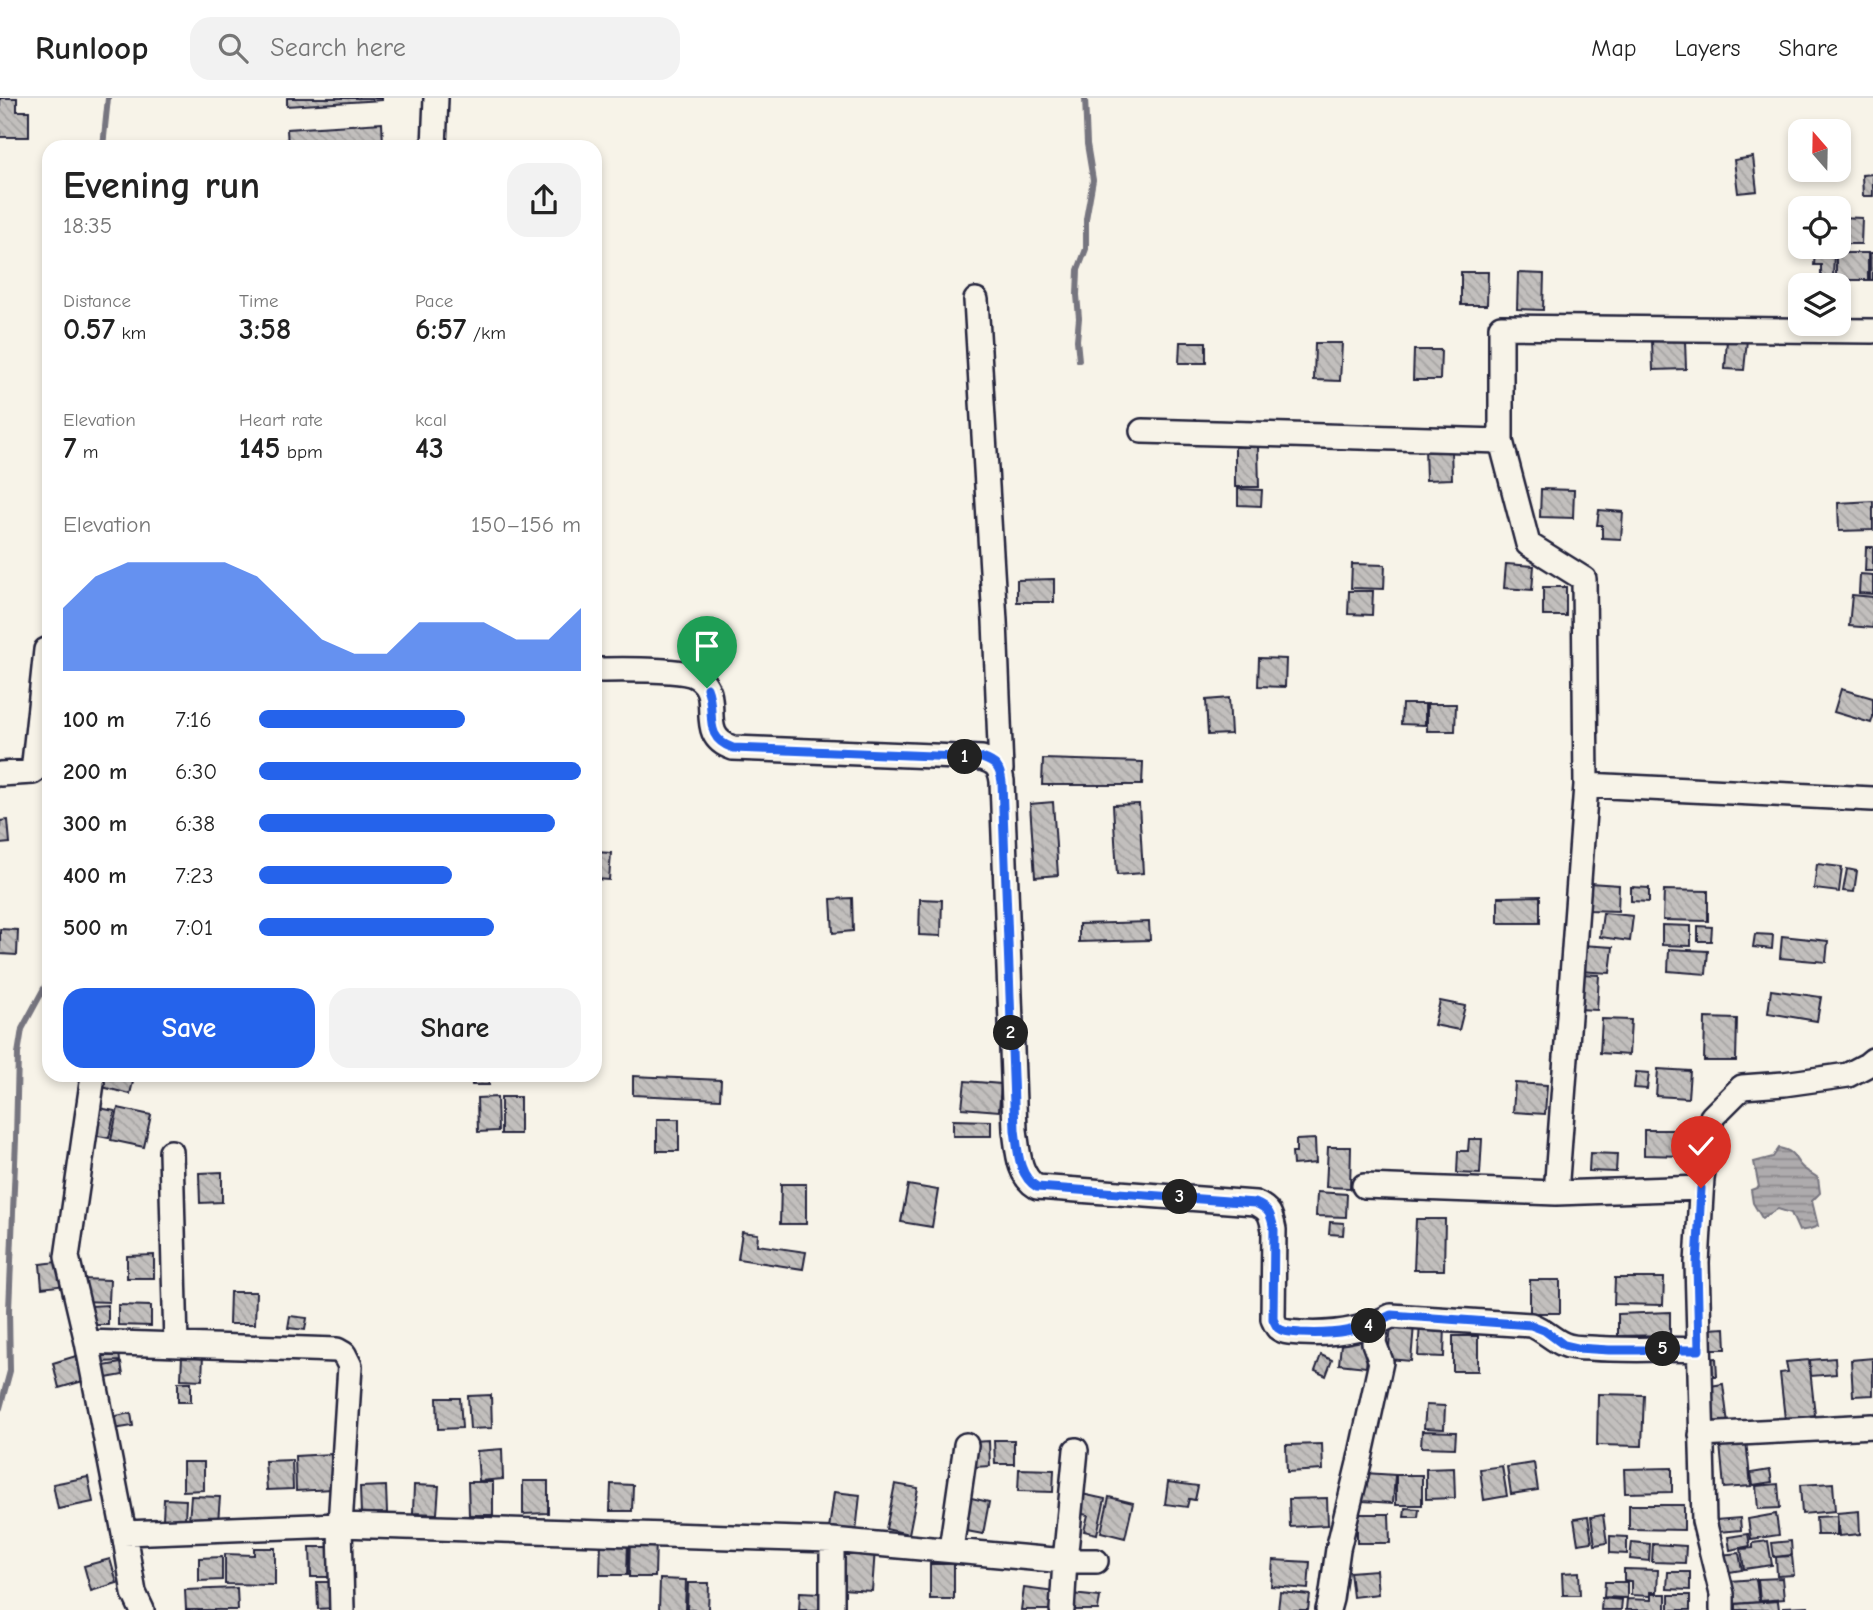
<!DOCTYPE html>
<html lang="en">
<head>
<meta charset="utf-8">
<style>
	body { margin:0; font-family:"Comic Neue",sans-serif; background:#f2f2f2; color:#222; height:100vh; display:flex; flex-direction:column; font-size:26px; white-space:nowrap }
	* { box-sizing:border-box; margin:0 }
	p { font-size:23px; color:#767676 }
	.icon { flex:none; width:38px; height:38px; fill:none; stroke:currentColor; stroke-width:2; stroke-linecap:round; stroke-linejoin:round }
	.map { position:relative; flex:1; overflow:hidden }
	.panel { position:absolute; left:42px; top:42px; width:560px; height:942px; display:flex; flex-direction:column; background:#fff; border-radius:21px; box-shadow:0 4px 10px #0003 }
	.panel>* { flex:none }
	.needle { width:46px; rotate:340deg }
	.fabs { position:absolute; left:1788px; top:21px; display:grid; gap:14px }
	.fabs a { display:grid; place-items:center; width:63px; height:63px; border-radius:14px; background:#fff; box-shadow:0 4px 10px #0003; font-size:35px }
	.pin { position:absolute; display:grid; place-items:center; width:60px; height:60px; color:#fff; margin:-72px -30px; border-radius:50% 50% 50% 0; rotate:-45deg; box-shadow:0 0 7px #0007 }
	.pin .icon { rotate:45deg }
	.km { position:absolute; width:35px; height:35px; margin:-18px; border-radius:50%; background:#222; color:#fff; font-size:19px; line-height:35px; text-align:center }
	.round { display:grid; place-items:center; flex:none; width:74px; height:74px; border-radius:21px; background:#f2f2f2 }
	.overview { display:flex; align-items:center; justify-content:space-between; height:119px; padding:0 21px }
	h1 { font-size:38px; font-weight:700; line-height:52px }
	.figures { display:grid; grid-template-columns:repeat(3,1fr); gap:10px; height:119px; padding:7px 21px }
	.figures div { display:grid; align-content:center }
	.figures b { font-size:30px; font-weight:700 }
	.figures small { font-size:19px; font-weight:400 }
	.figures p { font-size:19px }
	.chart { height:196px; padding:14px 21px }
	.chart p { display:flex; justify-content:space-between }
	.chart svg { width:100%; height:126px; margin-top:7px; fill:#2563eb; opacity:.7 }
	.button { display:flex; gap:14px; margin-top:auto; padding:14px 21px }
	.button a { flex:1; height:80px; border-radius:21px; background:#2563eb; color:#fff; font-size:28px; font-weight:700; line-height:80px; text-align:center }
	.button a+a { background:#f2f2f2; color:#222 }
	ul { padding:0 21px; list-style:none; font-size:23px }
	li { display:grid; grid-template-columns:112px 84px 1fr; align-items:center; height:52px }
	li i { height:18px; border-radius:9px; background:#2563eb }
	header { display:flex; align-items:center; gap:42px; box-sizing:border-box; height:98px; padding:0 35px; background:#fff; border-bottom:2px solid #e0e0e0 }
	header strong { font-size:33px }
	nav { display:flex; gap:38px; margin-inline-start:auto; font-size:24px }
	.search { width:490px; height:63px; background:#f2f2f2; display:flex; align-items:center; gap:18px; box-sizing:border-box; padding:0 24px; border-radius:21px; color:#767676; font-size:26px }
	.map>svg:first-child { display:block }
	.water { fill:url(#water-rules); stroke:#76747f; stroke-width:2 }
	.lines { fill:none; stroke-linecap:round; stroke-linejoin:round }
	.stream { stroke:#76747f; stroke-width:6 }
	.building { fill:url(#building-back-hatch); stroke:#22223b; stroke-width:2 }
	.street-casing { stroke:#22223b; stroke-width:28 }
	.street { stroke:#f7f3e8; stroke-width:23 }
	.route-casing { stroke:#fff; stroke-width:14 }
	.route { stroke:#2563eb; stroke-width:9 }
</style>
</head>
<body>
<header>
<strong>Runloop</strong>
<div class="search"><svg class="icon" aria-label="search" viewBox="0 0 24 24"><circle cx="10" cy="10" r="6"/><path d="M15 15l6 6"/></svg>Search here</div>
<nav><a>Map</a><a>Layers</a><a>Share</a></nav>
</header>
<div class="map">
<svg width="1873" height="1512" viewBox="0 0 1873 1512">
	<defs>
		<pattern id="water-rules" width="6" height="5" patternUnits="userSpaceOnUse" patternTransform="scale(1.75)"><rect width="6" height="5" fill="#aeabad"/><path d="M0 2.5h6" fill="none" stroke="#8d8b8e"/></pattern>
		<pattern id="building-back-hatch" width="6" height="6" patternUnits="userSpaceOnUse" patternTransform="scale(1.75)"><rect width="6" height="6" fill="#c2bfbd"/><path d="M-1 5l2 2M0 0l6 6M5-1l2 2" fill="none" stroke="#a6a4a3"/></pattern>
	</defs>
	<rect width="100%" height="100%" fill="#f7f3e8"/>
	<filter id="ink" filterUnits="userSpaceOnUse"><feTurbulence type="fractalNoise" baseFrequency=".0143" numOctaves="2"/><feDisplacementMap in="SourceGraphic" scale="14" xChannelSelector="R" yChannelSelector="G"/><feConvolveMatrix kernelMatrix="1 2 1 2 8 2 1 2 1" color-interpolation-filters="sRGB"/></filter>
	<g filter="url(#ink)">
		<path class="water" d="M1779,1050C1797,1054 1792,1059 1802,1069C1806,1073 1813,1076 1818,1080L1820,1095L1812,1103L1818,1128L1810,1131L1799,1133L1791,1115L1778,1111L1762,1120L1753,1105L1751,1092L1759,1089L1754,1064L1773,1059Z"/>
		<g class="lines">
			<path class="stream" d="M103,49L108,0
				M1079,262L1077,242L1079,220L1077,197L1078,172L1086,151V121L1093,82L1087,46L1085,0
				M0,1310L10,1273L9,1212L16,1041L18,956L22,931L49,881"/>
		</g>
		<path class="building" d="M0,0H17V13H29V39H0Z
			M287,0H382V2L287,8Z
			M382,25L383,46L339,49H288L287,31Z
			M1753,59L1757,93L1738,95L1734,62Z
			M1873,76V98H1863L1862,77Z
			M1839,119L1862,120L1861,146H1839Z
			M1815,154L1834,155L1833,180H1821V167H1814Z
			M1836,155H1868V182H1836Z
			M1870,155H1873V182H1870Z
			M1461,174H1488L1487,207H1461Z
			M1518,175L1544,176L1543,212L1517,211Z
			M1727,241L1747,242L1744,272L1725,271Z
			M1685,242L1686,271L1653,272L1652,243Z
			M1180,244H1206V265H1179Z
			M1315,245H1342L1340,283L1314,282Z
			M1414,252H1441L1440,282H1413Z
			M1235,349H1258L1259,389H1235Z
			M1425,350H1451L1452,381L1426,382Z
			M1238,391L1262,392L1261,408L1238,407Z
			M1541,391L1574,392L1573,420L1540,419Z
			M1873,403V432L1839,433L1838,405Z
			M1599,412L1623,414L1621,441L1602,440V427H1597Z
			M1866,449H1873V473H1865Z
			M1352,466L1385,467L1384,491L1351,490Z
			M1506,466L1534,468L1532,492L1504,490Z
			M1860,476L1873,477V496L1859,495Z
			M1054,481V504H1017V482Z
			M1543,489H1566V518H1543Z
			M1349,493H1373L1372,517L1348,516Z
			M1852,497L1873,499V530L1849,528Z
			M1259,560L1286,561L1285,589L1258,588Z
			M1841,591L1873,600V619L1871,625L1834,614Z
			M1229,600L1231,636L1208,637L1206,602Z
			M1402,606H1425V627L1401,626Z
			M1427,606H1456L1455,633H1427Z
			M1043,661L1143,664L1142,687H1042Z
			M1053,704L1058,777L1035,779L1030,706Z
			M1139,706L1143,775L1117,777L1113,707Z
			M8,722L10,745L0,746V723Z
			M595,754L611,755L609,782L595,781Z
			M1817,766L1842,769L1839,794L1814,791Z
			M1847,771L1857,773L1854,794L1843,793Z
			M1589,785L1619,787L1618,813L1588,812Z
			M1631,789L1649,790V804L1631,803Z
			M1664,792L1708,793V823L1663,822Z
			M1540,798V825H1498V799Z
			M852,800L853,833L833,835L831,801Z
			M920,801L942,802L941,838L919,837Z
			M1603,815L1633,818L1630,843L1600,839Z
			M1149,824L1150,842L1079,844V826Z
			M1662,827L1691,828V848L1662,847Z
			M1698,828L1712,829L1711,843H1698Z
			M0,831L18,832L17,857L0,856Z
			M1755,836L1773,837L1772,851L1753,849Z
			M1782,838L1828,843L1826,864L1780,860Z
			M1581,847L1613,849L1610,875L1578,873Z
			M1669,851L1708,853L1706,876L1668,873Z
			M1580,876L1599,877L1597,912L1578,911Z
			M1771,892L1821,899L1817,923L1768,915Z
			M1440,903L1465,908L1459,932L1434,927Z
			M1705,920L1737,921L1736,963H1704Z
			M1602,921L1631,922L1629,957L1600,955Z
			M1658,971L1690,973L1688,1000L1656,998Z
			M1636,974L1649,975L1647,991L1634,990Z
			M105,976H135L130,996L102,989Z
			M471,976H488L489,987H472Z
			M633,978L721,982L720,1001L633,997Z
			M965,983L1001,986L999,1013L962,1010Z
			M1515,985L1547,987L1545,1016L1513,1014Z
			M497,999L498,1033L478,1034L477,1000Z
			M501,999H520V1036H501Z
			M94,1009L115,1013L109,1040L88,1036Z
			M118,1010L151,1017L144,1049L111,1042Z
			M657,1021H679V1053H657Z
			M953,1022L991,1023V1038H953Z
			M1644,1032H1687L1686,1058L1644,1057Z
			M1315,1041L1316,1065L1293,1067L1292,1054H1296V1042Z
			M1469,1041H1482L1480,1076L1457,1075L1458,1053H1468Z
			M1328,1049H1351L1350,1090L1326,1089Z
			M1590,1055L1617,1056L1616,1074L1589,1073Z
			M222,1074V1104L200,1105L199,1075Z
			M781,1086H806V1126H780Z
			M908,1087L938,1092L932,1129L901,1124Z
			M1317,1094L1347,1096L1346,1119L1316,1118Z
			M1416,1121H1445L1444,1172H1414Z
			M1330,1124L1344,1125L1343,1137L1329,1136Z
			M742,1134L758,1136L757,1147L806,1154L803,1171L738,1161Z
			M154,1157V1180H127V1158Z
			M64,1163L67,1187L42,1190L40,1166Z
			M1615,1180H1664L1663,1207L1614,1206Z
			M81,1181L110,1182L109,1204L81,1203Z
			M1530,1182H1560V1215H1530Z
			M230,1194H256L255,1226H229Z
			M108,1207V1227H90V1208Z
			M118,1207L151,1208V1228L118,1227Z
			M1670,1214V1237L1618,1238V1216Z
			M290,1218L307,1220L305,1232L288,1230Z
			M1420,1225L1445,1226L1444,1259L1418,1258Z
			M1391,1226L1414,1227L1411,1263L1388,1261Z
			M1725,1230L1726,1251H1709L1708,1231Z
			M1342,1236L1369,1239L1366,1269L1339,1266Z
			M1453,1238H1478V1273H1453Z
			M119,1254L120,1263L102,1264V1256Z
			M182,1257H203L202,1282L181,1281Z
			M1321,1257L1332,1262L1326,1278L1315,1273Z
			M76,1258L83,1283L59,1290L53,1265Z
			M1716,1260L1717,1278H1705V1261Z
			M1835,1260L1836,1276L1811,1278L1810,1262Z
			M1873,1260V1297L1853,1298L1851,1262Z
			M1809,1262L1815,1317L1785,1321L1780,1275L1788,1274L1786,1264Z
			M121,1265L123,1277L106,1280L104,1268Z
			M178,1284H191V1304H178Z
			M1723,1286L1728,1326L1708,1329L1704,1289Z
			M1598,1296L1644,1297L1642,1348L1597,1347Z
			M491,1297L492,1330L470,1331L468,1298Z
			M437,1300H460L462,1330L438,1331Z
			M1426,1307L1445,1308L1444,1331L1424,1330Z
			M131,1315L133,1328L113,1331L111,1319Z
			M1422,1333L1456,1334L1455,1350L1421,1349Z
			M994,1342H1014V1366H995Z
			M989,1343L990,1368L974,1369L973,1344Z
			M1746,1343L1751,1388L1724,1390L1720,1346Z
			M1322,1346L1323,1372L1287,1374L1286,1347Z
			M502,1351L503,1381L479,1383L477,1353Z
			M331,1356L332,1391L296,1393L295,1358Z
			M292,1362L293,1391L267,1392L265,1363Z
			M183,1364H204V1392L183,1393Z
			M1534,1365L1538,1392L1511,1396L1507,1369Z
			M1502,1368L1507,1398L1484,1402L1480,1371Z
			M1454,1370L1455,1400L1426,1401V1371Z
			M1672,1370V1394L1625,1395L1624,1371Z
			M1019,1371L1054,1372L1053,1394L1018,1393Z
			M1770,1372L1772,1384L1753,1387L1751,1375Z
			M1365,1375L1395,1377L1393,1405L1363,1403Z
			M1396,1377H1422V1407H1396Z
			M88,1379L93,1404L58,1411L53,1386Z
			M523,1383H548V1415L523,1416Z
			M468,1384H493V1417H469Z
			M1168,1384L1198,1388L1195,1402L1189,1401L1187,1409L1165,1406Z
			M1833,1385L1835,1413L1802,1416L1800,1387Z
			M611,1386L633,1387L632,1413H610Z
			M895,1386L918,1390L909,1436L886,1431Z
			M1778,1386L1780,1410L1758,1411L1756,1388Z
			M414,1387L439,1388L437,1416L413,1415Z
			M386,1388L387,1415L361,1416L360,1389Z
			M834,1394L860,1397L856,1434L829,1431Z
			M1082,1396L1105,1401L1097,1436L1084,1433L1088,1417L1077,1415Z
			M191,1398L220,1399L218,1424L189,1423Z
			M967,1399L989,1404L983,1436L961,1432Z
			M1109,1399L1133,1405L1125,1440L1101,1434Z
			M1327,1400L1328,1427L1290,1429L1289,1401Z
			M164,1401L186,1402L185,1422L163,1421Z
			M1629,1407H1684V1432L1629,1431Z
			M1405,1410L1419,1411L1418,1419H1404Z
			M1859,1413L1860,1436L1839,1438L1837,1415Z
			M1357,1416H1389L1390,1445H1357Z
			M1776,1416L1779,1437L1751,1441L1748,1421Z
			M1603,1417L1607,1445L1595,1447L1591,1419Z
			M1837,1418V1437H1817L1816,1419Z
			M1588,1419L1592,1444L1578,1446L1574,1421Z
			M1740,1420L1741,1432L1718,1434L1716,1422Z
			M1748,1436L1750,1448L1730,1452L1728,1439Z
			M1610,1438L1627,1439V1456L1610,1455Z
			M630,1440H656L655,1479H629Z
			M601,1441H628L627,1477H600Z
			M1768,1443L1772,1467L1744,1471L1741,1451L1753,1450V1445Z
			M1791,1443L1792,1457L1774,1459L1772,1445Z
			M1632,1444L1650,1446L1649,1463L1630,1461Z
			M1653,1446L1686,1448L1685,1465L1652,1464Z
			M310,1449H334V1479H311Z
			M845,1449L875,1451L872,1493L842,1491Z
			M254,1450H275V1487L225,1486V1456L254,1457Z
			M1739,1455L1742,1472L1723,1475L1720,1457Z
			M1792,1458L1794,1477L1777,1478L1776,1459Z
			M222,1459V1482L199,1483V1460Z
			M110,1461L117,1485L91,1493L84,1468Z
			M1273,1462L1310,1464L1308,1491L1271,1488Z
			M930,1466H954V1501H930Z
			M1624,1471L1658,1472L1657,1494H1650V1498L1631,1497V1483L1624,1482Z
			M1376,1472L1378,1496L1353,1499L1350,1474Z
			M1579,1474L1580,1497H1563L1562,1475Z
			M1668,1474H1690V1492L1667,1491Z
			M1782,1480L1784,1501L1760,1503L1758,1481Z
			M660,1481L686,1482L685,1512H659Z
			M1756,1481L1759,1504L1732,1506L1730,1483Z
			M317,1484H333L334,1510L318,1511Z
			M1605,1484H1627V1500L1604,1499Z
			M688,1485H709L708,1512H687Z
			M237,1490L238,1512H186L185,1492Z
			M1024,1490L1056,1494L1053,1512H1021Z
			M800,1494L820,1495L819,1512H799Z
			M1280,1494L1310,1497L1308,1512H1278Z
			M1072,1496L1100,1499L1098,1512H1070Z
			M1651,1496H1666V1512H1626L1627,1501L1651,1502Z
			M1669,1497H1690V1512H1669Z
			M1602,1500L1622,1502L1621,1512H1601Z
			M1778,1503L1779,1512H1736V1506Z
			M1808,1508V1512H1784V1509Z"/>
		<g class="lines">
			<g class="street-casing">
				<path id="street" d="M434,49L436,0
					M976,202L995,523L1001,672
					M1142,333L1501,343
					M595,572C615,572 683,570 697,579C726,597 693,637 733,650L982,660C996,665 1000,669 1002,683L1015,1032C1018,1052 1018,1078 1037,1089L1255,1105C1270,1111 1271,1117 1274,1132L1273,1221C1274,1223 1276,1228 1278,1230C1284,1235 1293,1234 1300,1235C1333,1237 1362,1233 1391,1218L1531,1227C1544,1232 1552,1241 1563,1246C1571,1250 1582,1250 1590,1250C1626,1253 1663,1250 1699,1252
					M0,676L33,674L46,552
					M1586,687L1584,481L1528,446L1501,343V229L1873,233
					M92,985L67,1159L87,1244L124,1435L134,1495L142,1512
					M171,1054L176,1247
					M1364,1088L1556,1095
					M1701,1090L1556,1095L1586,687L1873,701
					M87,1244L337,1252L344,1256L350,1268L340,1427L342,1512
					M1701,1337L1873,1328
					M124,1435L340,1427L832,1442L1065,1463H1096
					M951,1451L966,1347
					M832,1512V1442
					M1062,1512L1065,1463L1076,1352
					M1328,1512L1331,1501L1338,1451L1359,1365L1381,1264L1374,1245L1376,1226
					M1722,1512V1496L1704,1423L1697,1165L1702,1080L1712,1019L1742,989L1784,986L1848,977L1867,967L1873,962"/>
			</g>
			<use href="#street" class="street"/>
		</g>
	</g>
	<g class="lines" filter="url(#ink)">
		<g class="route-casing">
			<path id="route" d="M707,590C717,614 701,639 733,650L982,660C996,665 1000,669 1002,684L1015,1032C1018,1052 1018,1078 1037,1089L1255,1105C1270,1111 1271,1117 1274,1132L1273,1221C1274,1223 1276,1228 1278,1230C1284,1235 1293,1234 1300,1235C1333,1237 1362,1233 1391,1217L1531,1227L1544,1232L1564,1247L1577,1250L1609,1252H1699L1697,1166L1701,1090"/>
		</g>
		<use href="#route" class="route"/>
	</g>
</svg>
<div class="fabs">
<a><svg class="needle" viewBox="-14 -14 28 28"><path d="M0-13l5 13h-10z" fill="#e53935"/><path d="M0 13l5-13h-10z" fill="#767676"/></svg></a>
<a><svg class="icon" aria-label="locate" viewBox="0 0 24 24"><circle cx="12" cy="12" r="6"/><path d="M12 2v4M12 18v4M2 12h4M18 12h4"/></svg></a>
<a><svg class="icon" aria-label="layers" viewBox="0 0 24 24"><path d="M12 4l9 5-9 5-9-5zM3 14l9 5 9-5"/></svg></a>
</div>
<div class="pin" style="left:707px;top:590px;background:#1e9e55"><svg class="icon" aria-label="arrive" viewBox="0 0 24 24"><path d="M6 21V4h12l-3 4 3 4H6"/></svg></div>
<div class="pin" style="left:1701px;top:1090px;background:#d93025"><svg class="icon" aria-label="check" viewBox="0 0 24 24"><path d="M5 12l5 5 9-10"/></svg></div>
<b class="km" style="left:965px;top:659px">1</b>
<b class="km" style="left:1011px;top:935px">2</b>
<b class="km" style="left:1180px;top:1099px">3</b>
<b class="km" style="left:1369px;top:1228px">4</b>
<b class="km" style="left:1663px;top:1251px">5</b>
<section class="panel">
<div class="overview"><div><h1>Evening run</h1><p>18:35</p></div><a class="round"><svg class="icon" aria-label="share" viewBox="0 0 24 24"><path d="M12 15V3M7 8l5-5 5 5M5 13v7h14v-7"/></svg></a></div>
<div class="figures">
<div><p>Distance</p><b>0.57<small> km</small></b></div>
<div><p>Time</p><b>3:58</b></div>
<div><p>Pace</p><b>6:57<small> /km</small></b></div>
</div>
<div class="figures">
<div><p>Elevation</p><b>7<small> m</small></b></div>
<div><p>Heart rate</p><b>145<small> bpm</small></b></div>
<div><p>kcal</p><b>43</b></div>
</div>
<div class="chart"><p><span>Elevation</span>150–156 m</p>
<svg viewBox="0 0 160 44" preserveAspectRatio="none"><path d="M0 44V22L10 11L20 6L30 6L40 6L50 6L60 11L70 22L80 33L90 38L100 38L110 27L120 27L130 27L140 33L150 33L160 22V44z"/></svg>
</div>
<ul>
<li><b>100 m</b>7:16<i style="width:64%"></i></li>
<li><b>200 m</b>6:30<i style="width:100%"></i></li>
<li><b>300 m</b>6:38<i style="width:92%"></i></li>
<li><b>400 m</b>7:23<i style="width:60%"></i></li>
<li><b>500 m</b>7:01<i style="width:73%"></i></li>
</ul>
<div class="button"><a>Save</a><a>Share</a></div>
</section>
</div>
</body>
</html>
